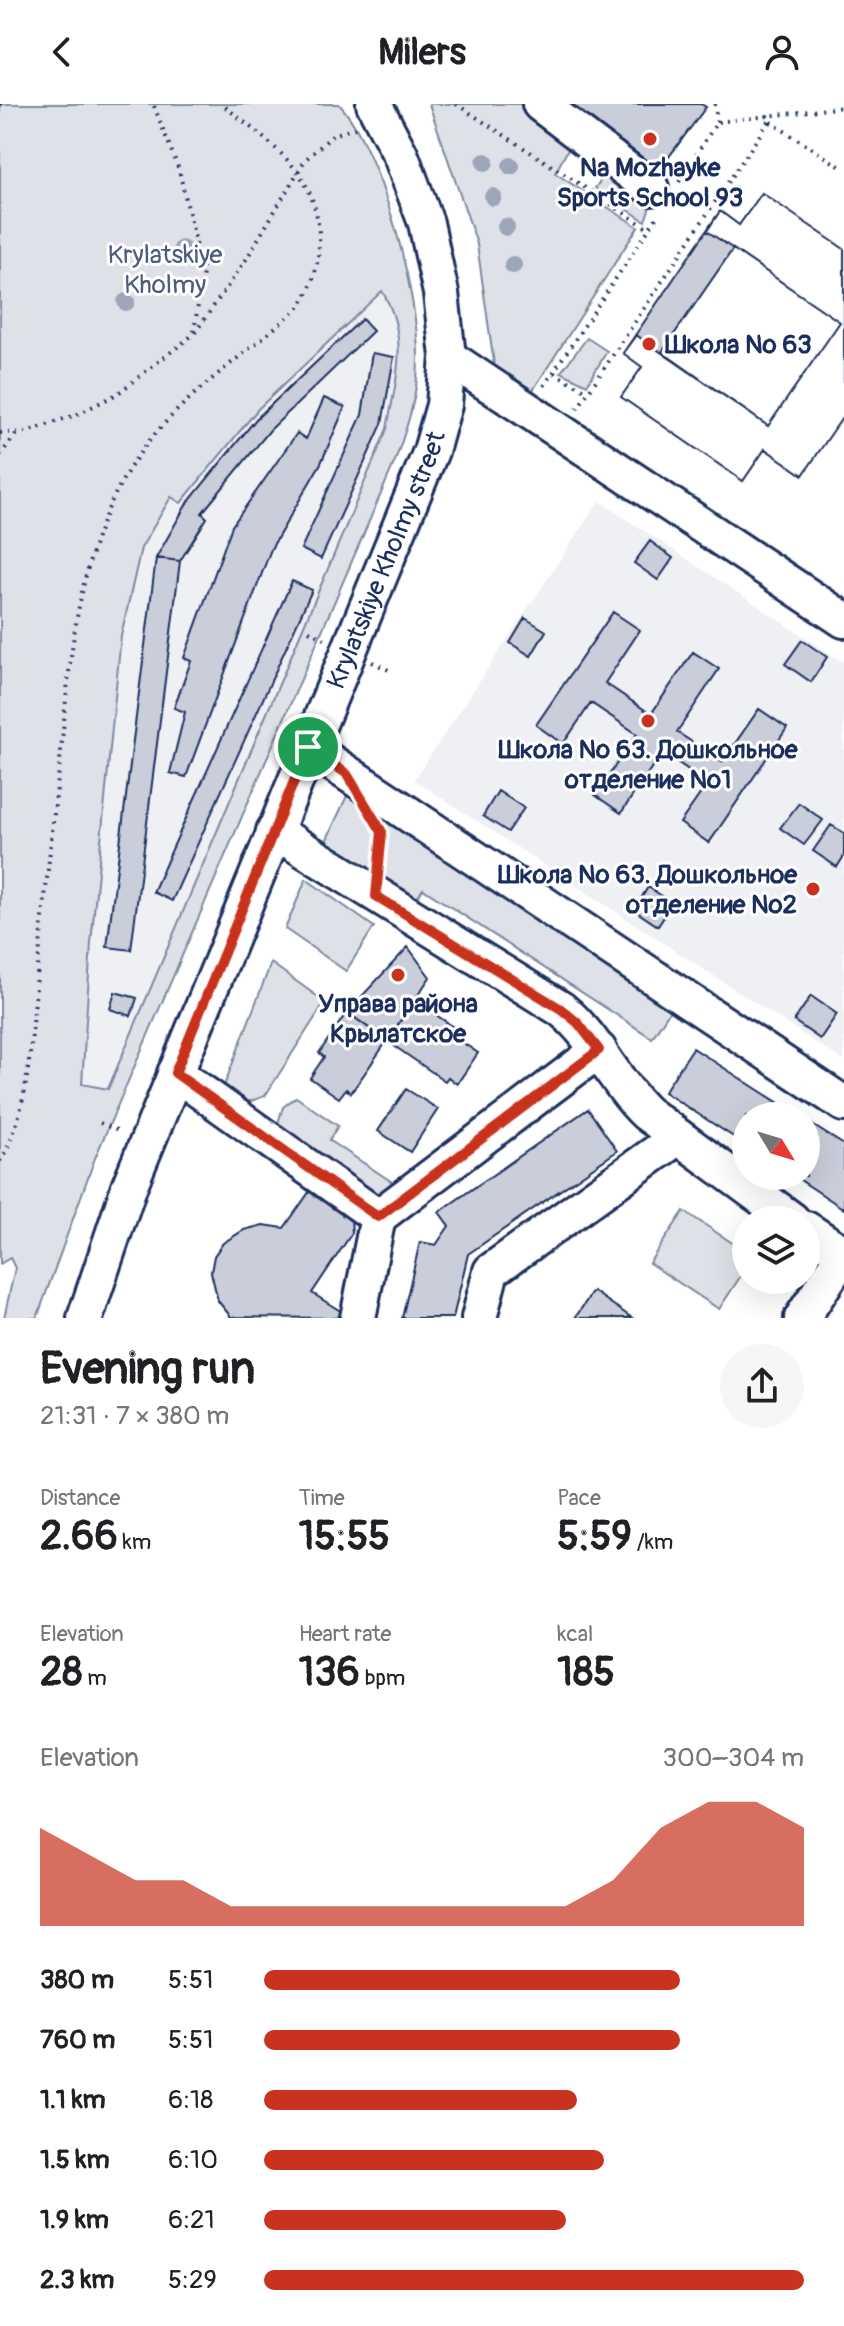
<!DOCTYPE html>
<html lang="en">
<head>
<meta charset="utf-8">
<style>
	body { margin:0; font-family:Pangolin,sans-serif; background:#f6f6f6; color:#202124; height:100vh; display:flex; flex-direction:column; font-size:30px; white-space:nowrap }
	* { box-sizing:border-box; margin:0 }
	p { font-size:26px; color:#757577 }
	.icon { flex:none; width:44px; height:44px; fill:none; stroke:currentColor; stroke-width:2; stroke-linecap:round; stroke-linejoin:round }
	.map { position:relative; height:1214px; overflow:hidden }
	.sheet { display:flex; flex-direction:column; background:#fff; flex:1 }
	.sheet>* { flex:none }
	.needle { width:52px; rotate:128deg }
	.controls { position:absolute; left:732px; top:998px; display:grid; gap:16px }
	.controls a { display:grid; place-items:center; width:88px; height:88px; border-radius:50%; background:#fff; box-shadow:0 8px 32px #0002; font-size:40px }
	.pin { position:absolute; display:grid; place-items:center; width:68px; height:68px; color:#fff; margin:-34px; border:4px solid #fff; border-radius:50%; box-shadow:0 2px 8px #0007 }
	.round { display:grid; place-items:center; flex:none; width:84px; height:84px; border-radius:42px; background:#f6f6f6 }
	.headline { display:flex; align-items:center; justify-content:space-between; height:136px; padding:0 40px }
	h1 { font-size:44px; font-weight:800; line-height:60px }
	.figures { display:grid; grid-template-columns:repeat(3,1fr); gap:12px; height:136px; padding:8px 40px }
	.figures div { display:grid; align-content:center }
	.figures b { font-size:40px; font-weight:800 }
	.figures small { font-size:22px; font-weight:400 }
	.figures p { font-size:22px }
	.chart { height:224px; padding:16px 40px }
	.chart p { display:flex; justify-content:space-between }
	.chart svg { width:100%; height:144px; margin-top:8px; fill:#c8321e; opacity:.7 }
	ul { padding:0 40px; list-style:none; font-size:26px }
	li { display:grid; grid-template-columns:128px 96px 1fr; align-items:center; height:60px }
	li i { height:20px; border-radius:10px; background:#c8321e }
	header { display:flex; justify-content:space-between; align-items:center; height:104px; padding:0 40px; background:#fff; font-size:36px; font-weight:800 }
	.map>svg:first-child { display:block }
	.built { fill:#eff0f4 }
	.green { fill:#dee1e7; stroke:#7c88a2; stroke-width:2; fill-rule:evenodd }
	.building { fill:#caceda; stroke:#1b2f5e; stroke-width:2; fill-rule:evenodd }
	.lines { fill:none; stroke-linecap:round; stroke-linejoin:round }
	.minor-casing { stroke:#1b2f5e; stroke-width:40 }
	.path { stroke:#1b2f5e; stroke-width:4; stroke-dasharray:2 6; stroke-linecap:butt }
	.minor { stroke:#fff; stroke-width:34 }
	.tree { fill:#9da5b9 }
	.route-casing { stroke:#fff; stroke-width:16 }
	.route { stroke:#c8321e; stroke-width:10 }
	.poi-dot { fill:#c8321e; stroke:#fff; stroke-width:3 }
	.labels { text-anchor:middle; stroke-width:6; stroke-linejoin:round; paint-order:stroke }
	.poi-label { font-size:26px; font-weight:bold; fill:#1b2f5e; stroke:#fff }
	.park-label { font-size:26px; fill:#4c5c80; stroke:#fff }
	.street-label { font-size:26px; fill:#1b2f5e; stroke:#fff }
</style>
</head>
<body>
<header><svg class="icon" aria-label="back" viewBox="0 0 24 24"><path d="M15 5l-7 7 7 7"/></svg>Milers<svg class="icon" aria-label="person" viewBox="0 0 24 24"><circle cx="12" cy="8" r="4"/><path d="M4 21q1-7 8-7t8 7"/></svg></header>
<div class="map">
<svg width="844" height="1214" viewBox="0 0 844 1214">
	<rect width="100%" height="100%" fill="#fff"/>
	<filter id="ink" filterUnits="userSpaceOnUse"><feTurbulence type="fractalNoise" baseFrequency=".0125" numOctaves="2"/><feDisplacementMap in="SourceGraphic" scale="16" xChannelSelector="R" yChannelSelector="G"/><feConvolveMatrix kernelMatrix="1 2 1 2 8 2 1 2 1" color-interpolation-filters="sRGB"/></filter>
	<g filter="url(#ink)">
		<path class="built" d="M382,186L395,209L400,251L387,325L107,985L82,979L91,839L121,532L141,444L171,393L180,399L258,305Z
			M599,397L844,559V957L414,676Z"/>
		<path class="green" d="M0,0H339C381,46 419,193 418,256C418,292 407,323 395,357L95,1054L37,1214H4L15,1164L10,1154L0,1160ZM382,187C410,233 396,275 387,325L108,985L82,980L91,839L121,532L141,444L171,393L181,399L258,305Z
			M429,0H523L566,31L570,42L555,69L638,123L524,300L497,282L477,140Z
			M607,68L652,97L645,117L595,84Z
			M587,234L607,247L587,281L561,268Z
			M351,683L676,897L652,934L423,785L409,806L321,748Z
			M306,775L374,823L346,867L285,825Z
			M271,859L325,898L265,992L245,999L224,982Z
			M296,993L338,1022L329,1036L392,1078L395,1085L377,1095L277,1022L283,1003Z
			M684,1107L746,1148V1164L719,1205L649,1159Z"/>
		<path class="building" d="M571,0H701L706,3L659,66Z
			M762,89L844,145V311L803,371L765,345L743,377L621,293L642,263L623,249L636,231L768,322L840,218L707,127L720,107L739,121Z
			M762,89L844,145V311L803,371L765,345L743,377L621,293L642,263L623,249L720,107L739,121ZM733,145L840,218L768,322L662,248Z
			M362,215L373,227L270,326L202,409L207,414L180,457L156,454L186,401L256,315Z
			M372,249L394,253L382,320L321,455L301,445L362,311Z
			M324,294L345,303L321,359L271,445L186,673L170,669L185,608L174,604L191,557L184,554L232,422L297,329L306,335Z
			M650,437L673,454L658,476L634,459Z
			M156,454L180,457L131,846L107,843Z
			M292,477L312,486L172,797L153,788Z
			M613,508L640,526L605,579L651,610L693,548L719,565L677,628L722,658L759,605L787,624L709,739L680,719L708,679L662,648L621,709L595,691L637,630L591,599L563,640L536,621Z
			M525,514L546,527L531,552L510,539Z
			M802,536L827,553L811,578L785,560Z
			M498,687L524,704L508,728L483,712Z
			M799,699L823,716L804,741L780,724Z
			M831,721L844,729V752L837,763L813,747Z
			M648,783L673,799L658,822L634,806Z
			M408,843L430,873L387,937L347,908Z
			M115,888L137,894L131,912L110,905Z
			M811,892L837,910L820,935L794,917Z
			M414,896L464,930L459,936L478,949L457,980L448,973L445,977L387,937Z
			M347,908L387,937L351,989L346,985L339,994L310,974L324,953L319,949Z
			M693,944L799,1012H746V1041L664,988Z
			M406,985L438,1005L410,1048L378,1027Z
			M588,1005L617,1047L468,1150L453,1214H402L420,1138L436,1141L449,1122L439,1108Z
			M806,1017L844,1041V1105L794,1072H806Z
			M317,1077L350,1100L352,1129L312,1189L342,1208L337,1214L231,1213L218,1197L211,1168L214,1152L223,1139L244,1126L263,1121L284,1124Z
			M593,1187L632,1214H575Z"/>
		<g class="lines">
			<g class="minor-casing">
				<g id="minor">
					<path d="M540,0L651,84"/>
					<path d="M448,253L844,516"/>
					<path d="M308,643L844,1000"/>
					<path d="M274,727L561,905C597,934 613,977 646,1009L792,1116"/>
					<path d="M175,969L378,1113"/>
					<path id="s1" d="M85,1214L129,1083L431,347L444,301L448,253L441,189L426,119L401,52L374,0"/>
					<path d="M358,1214L378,1113L599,946"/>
					<path d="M479,1214L491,1167L678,1033"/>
					<path d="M802,1214L844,1150L806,1125"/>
				</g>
			</g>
			<path class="path" d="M456,0L649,125
				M715,0L717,18
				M0,1L2,0
				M154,2L179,66L203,169L194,227
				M767,11L769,17L844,65
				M679,78L717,18L844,3
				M554,269L587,287
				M544,282L657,113
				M577,305L769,17
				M0,329L27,328L78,310L117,290L194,230L244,159L305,56L333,31L355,24
				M0,351L18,328
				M309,527L325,535
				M372,558L391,567
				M379,758L381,727
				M100,1019L122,1028
				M0,1057C31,1009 32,918 38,862C45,793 52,725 60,657C70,557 76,446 133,359C176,294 243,254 300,202C326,163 326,106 297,67C276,41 247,21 222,0"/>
			<use href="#minor" class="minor"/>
		</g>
		<g class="tree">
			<circle cx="485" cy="58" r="9"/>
			<circle cx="511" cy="62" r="9"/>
			<circle cx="493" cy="93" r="9"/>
			<circle cx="506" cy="123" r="9"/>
			<circle cx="182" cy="145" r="9"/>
			<circle cx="513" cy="161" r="9"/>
			<circle cx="126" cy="198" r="9"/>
		</g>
	</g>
	<g class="lines" filter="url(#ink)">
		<g class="route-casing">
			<path id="route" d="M308,643L347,670L382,728L376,792L561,905L578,919L599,946L378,1113L175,969Z"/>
		</g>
		<use href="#route" class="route"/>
	</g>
	<g class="poi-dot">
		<circle cx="650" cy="35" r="8"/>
		<circle cx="649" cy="240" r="8"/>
		<circle cx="648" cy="617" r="8"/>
		<circle cx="813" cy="785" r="8"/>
		<circle cx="398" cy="871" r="8"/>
	</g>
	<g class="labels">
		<g class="poi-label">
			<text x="650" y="72">Na Mozhayke<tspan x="650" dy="30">Sports School 93</tspan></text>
			<text x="665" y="249" text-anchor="start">Школа № 63</text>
			<text x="648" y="654">Школа № 63. Дошкольное<tspan x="648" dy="30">отделение №1</tspan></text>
			<text x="797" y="779" text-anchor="end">Школа № 63. Дошкольное<tspan x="797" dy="30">отделение №2</tspan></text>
			<text x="398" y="908">Управа района<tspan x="398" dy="30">Крылатское</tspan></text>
		</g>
		<g class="park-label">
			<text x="165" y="159">Krylatskiye<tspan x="165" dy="30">Kholmy</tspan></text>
		</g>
		<g class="street-label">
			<text dy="9" stroke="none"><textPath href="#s1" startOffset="816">Krylatskiye Kholmy street</textPath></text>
		</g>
	</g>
</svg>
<div class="controls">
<a><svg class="needle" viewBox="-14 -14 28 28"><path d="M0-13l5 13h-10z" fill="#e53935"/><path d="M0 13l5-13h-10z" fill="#757577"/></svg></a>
<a><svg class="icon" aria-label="layers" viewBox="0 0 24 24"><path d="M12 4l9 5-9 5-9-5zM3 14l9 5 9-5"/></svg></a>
</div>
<div class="pin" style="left:308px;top:643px;background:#1e9e55"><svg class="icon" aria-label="arrive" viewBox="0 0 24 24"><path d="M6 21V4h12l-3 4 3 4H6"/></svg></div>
</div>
<section class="sheet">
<div class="headline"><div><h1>Evening run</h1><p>21:31 · 7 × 380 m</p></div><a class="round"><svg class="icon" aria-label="share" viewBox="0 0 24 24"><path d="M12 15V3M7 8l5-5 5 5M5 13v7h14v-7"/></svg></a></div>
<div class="figures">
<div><p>Distance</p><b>2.66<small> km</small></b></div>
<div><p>Time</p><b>15:55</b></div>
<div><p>Pace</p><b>5:59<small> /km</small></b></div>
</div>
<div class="figures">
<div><p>Elevation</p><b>28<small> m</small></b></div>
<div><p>Heart rate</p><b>136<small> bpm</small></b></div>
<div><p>kcal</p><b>185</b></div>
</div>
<div class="chart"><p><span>Elevation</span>300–304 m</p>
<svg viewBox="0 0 160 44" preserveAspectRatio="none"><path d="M0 44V14L10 22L20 30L30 30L40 38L50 38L60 38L70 38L80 38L90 38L100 38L110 38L120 30L130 14L140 6L150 6L160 14V44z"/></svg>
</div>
<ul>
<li><b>380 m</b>5:51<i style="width:77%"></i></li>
<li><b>760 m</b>5:51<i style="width:77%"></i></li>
<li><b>1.1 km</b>6:18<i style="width:58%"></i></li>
<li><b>1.5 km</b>6:10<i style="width:63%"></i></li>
<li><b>1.9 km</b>6:21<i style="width:56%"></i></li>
<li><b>2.3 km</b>5:29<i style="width:100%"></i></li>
</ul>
</section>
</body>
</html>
